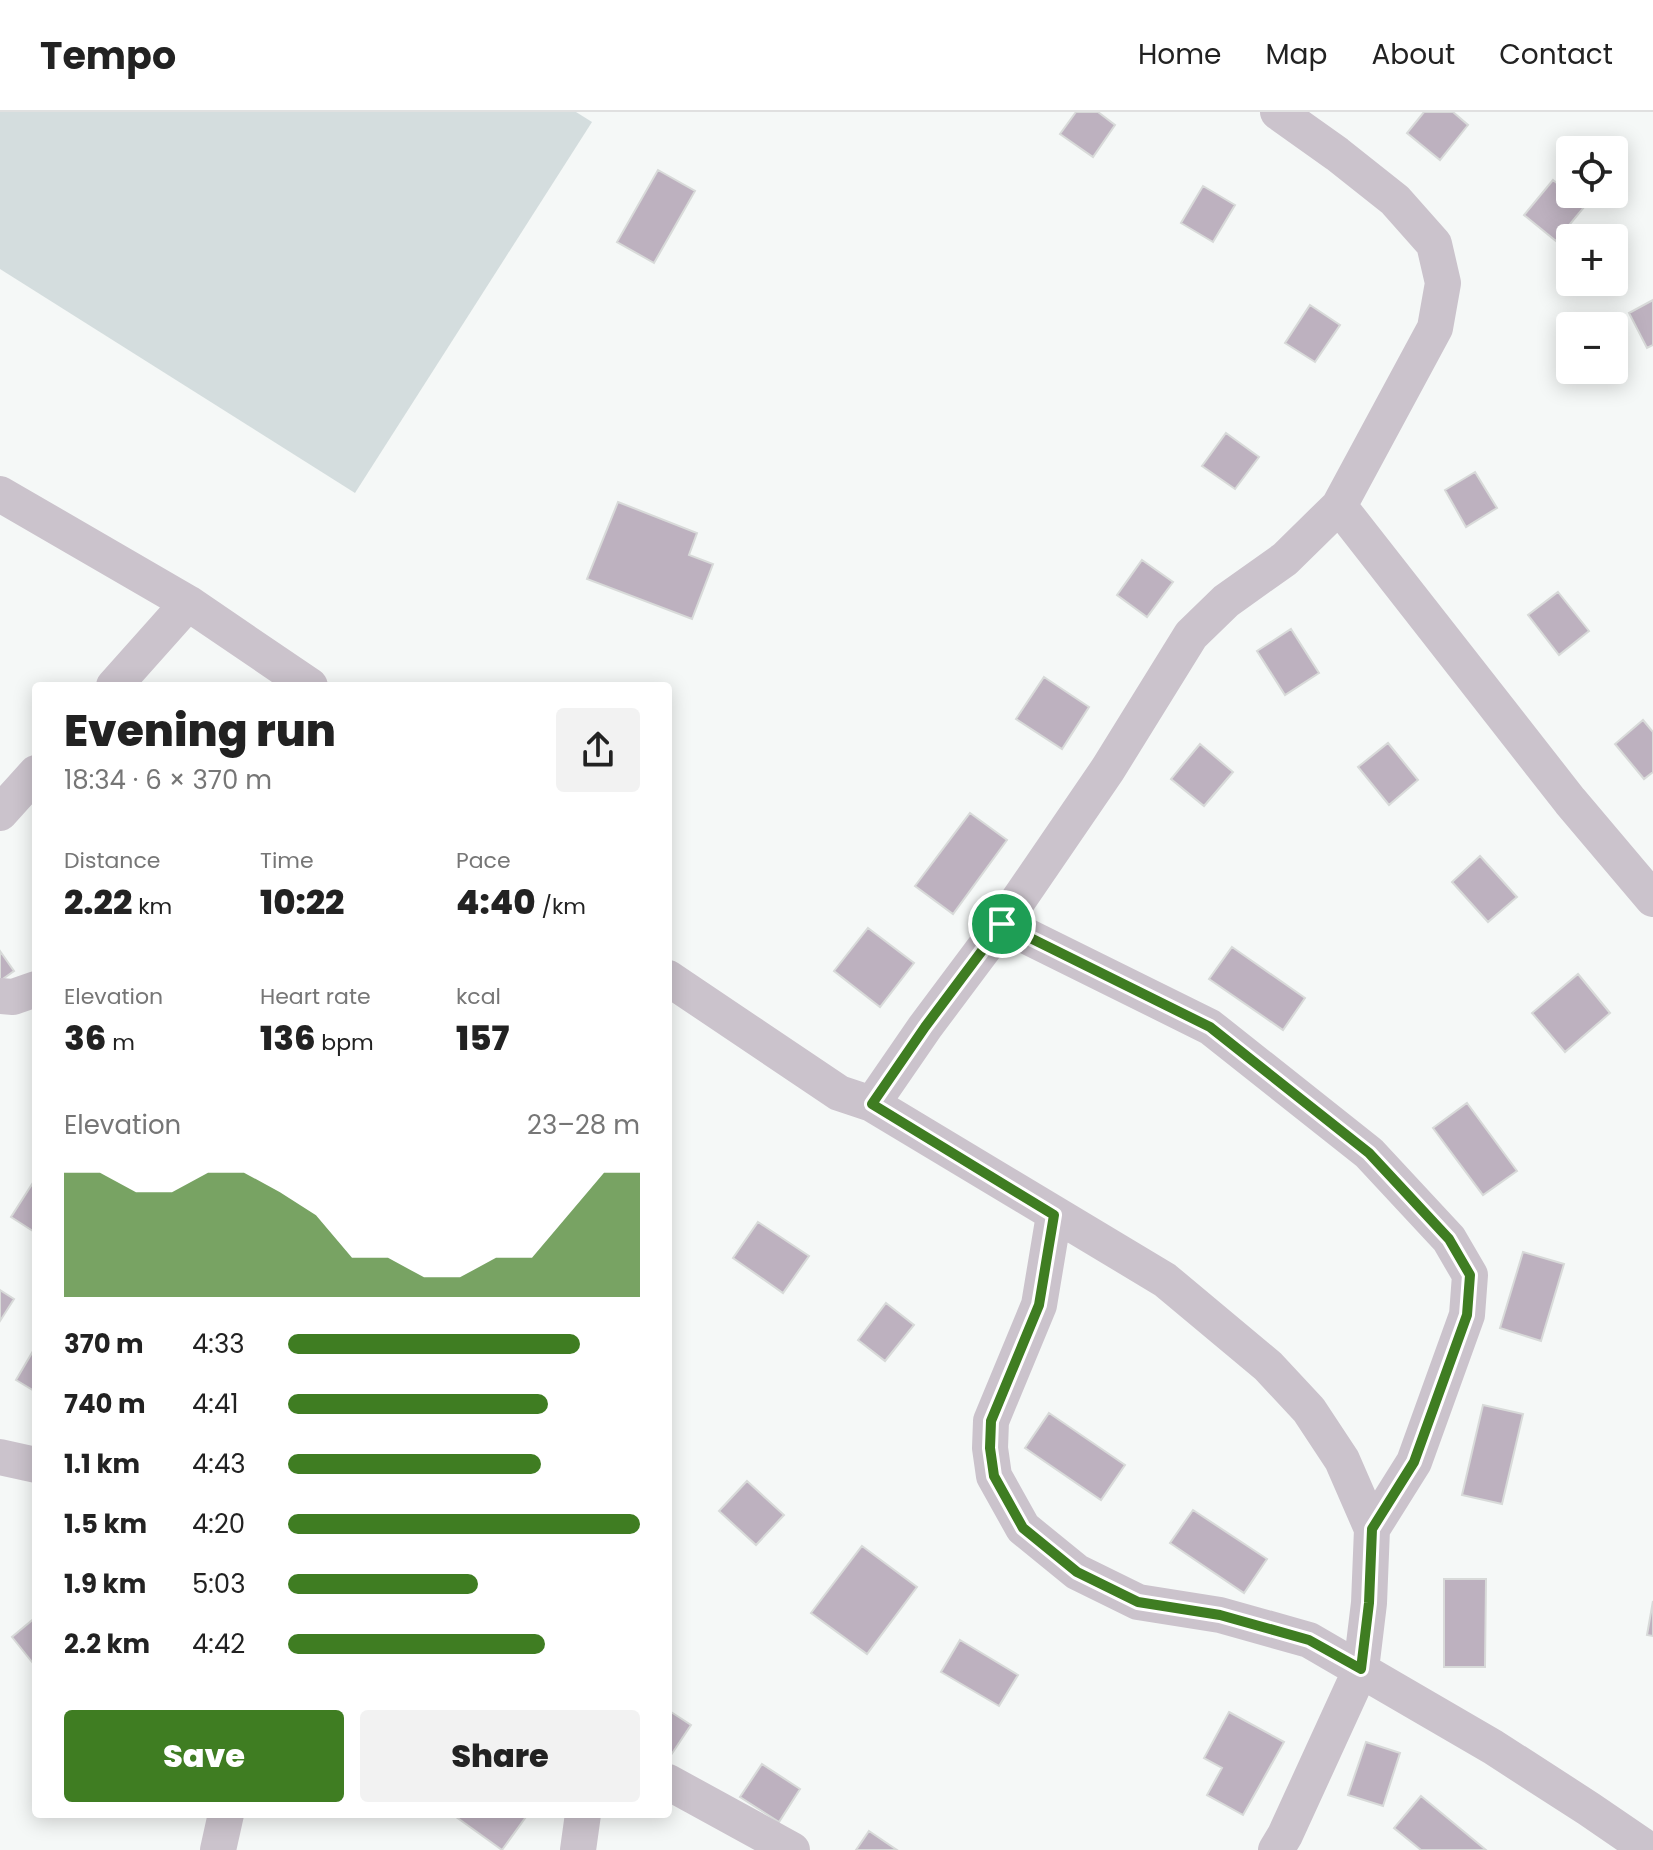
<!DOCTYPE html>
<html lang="en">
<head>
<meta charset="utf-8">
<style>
	body { margin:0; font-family:Poppins,sans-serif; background:#f2f2f2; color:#222; height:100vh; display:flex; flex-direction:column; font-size:30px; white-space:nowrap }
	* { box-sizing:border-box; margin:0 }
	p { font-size:26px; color:#767676 }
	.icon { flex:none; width:44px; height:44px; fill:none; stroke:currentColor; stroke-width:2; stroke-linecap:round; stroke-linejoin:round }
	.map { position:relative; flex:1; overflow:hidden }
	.side { position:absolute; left:32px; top:570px; width:640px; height:1136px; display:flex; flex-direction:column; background:#fff; border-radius:8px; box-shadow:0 4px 20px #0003 }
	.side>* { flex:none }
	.fabs { position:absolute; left:1556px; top:24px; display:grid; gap:16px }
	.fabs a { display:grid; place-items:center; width:72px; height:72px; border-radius:8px; background:#fff; box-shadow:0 4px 20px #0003; font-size:40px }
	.pin { position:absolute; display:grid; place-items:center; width:68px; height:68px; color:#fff; margin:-34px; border:4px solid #fff; border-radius:50%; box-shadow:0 2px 8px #0007 }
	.round { display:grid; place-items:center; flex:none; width:84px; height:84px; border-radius:8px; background:#f2f2f2 }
	.summary { display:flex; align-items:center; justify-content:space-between; height:136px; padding:0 32px }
	h1 { font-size:44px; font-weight:800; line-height:60px }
	.stats { display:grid; grid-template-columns:repeat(3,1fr); gap:12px; height:136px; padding:8px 32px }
	.stats div { display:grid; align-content:center }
	.stats b { font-size:34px; font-weight:800 }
	.stats small { font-size:22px; font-weight:400 }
	.stats p { font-size:22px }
	.chart { height:224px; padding:16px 32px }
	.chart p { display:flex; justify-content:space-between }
	.chart svg { width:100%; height:144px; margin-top:8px; fill:#3f7d22; opacity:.7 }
	.primary-button { display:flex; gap:16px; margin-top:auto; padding:16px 32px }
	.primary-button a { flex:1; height:92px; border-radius:8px; background:#3f7d22; color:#fff; font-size:32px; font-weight:800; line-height:92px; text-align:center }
	.primary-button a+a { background:#f2f2f2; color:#222 }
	ul { padding:0 32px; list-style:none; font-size:26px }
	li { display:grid; grid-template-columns:128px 96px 1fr; align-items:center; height:60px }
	li i { height:20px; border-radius:10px; background:#3f7d22 }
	header { display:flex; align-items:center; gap:48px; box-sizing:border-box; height:112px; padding:0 40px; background:#fff; border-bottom:2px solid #e0e0e0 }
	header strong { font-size:38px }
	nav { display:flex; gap:44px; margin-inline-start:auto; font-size:28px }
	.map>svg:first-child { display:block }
	.green { fill:#d4ddde }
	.building { fill:#bdb1bf; stroke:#d8dad9; stroke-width:2 }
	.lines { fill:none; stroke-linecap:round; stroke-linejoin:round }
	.minor { stroke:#cbc3cc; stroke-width:36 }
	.route-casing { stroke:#fff; stroke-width:16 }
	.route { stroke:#3f7d22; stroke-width:10 }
</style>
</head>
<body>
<header>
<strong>Tempo</strong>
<nav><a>Home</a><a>Map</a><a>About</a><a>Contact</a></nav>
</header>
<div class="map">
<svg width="1653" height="1738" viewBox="0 0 1653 1738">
	<rect width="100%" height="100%" fill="#f5f8f7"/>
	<path class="green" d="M0,0H576L592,10L355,381L0,157Z"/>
	<path class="building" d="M1076,0H1098L1115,13L1093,45L1060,22Z
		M1424,0H1453L1468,13L1440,48L1407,21Z
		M658,58L695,79L654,151L617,130Z
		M1553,68L1585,94L1556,129L1524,103Z
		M1203,74L1235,93L1213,130L1181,111Z
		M1653,188V233L1647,236L1629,201Z
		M1310,193L1340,213L1315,250L1285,231Z
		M1570,227V247L1560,237Z
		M1226,321L1259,345L1235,377L1202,354Z
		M1475,360L1497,396L1466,415L1445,378Z
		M618,390L697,421L689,443L713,452L692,507L587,467Z
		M1142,448L1173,470L1147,505L1117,483Z
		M1558,480L1589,519L1559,543L1528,503Z
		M1291,517L1319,561L1285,583L1257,539Z
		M1044,565L1089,595L1062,637L1016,607Z
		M1643,608L1653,620V660L1644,667L1615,632Z
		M1388,631L1418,668L1389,693L1358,655Z
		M1200,632L1233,660L1204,694L1171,667Z
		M970,701L1007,728L953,802L915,774Z
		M1480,744L1517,785L1488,810L1452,770Z
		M868,816L914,851L880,895L834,859Z
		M1232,835L1305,886L1283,918L1209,867Z
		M0,839L14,859L0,869Z
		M1578,862L1610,901L1565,940L1532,901Z
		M1467,991L1517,1059L1483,1083L1433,1016Z
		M36,1066V1121L11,1105Z
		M758,1110L809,1144L783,1181L733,1146Z
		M1523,1140L1564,1152L1541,1229L1500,1216Z
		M0,1178L14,1187L0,1209Z
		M886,1191L914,1213L885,1249L858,1228Z
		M36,1234V1280L16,1268Z
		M1483,1293L1523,1302L1502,1392L1462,1383Z
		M1049,1301L1125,1353L1101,1388L1025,1336Z
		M747,1369L784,1403L756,1433L719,1399Z
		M1193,1398L1267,1447L1244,1481L1170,1431Z
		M862,1434L917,1475L867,1542L811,1501Z
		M1444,1467H1486L1485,1555H1444Z
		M1653,1489V1524L1647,1523Z
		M36,1505V1555L12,1525Z
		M960,1528L1018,1563L999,1594L941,1560Z
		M668,1598L691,1613L669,1646L668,1645Z
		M1229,1600L1284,1630L1243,1703L1207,1683L1222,1656L1204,1646Z
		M1366,1630L1400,1641L1383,1694L1348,1683Z
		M762,1652L800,1677L779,1710L740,1685Z
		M1421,1684L1486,1738H1421L1394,1716Z
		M452,1702H528L502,1738Z
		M869,1719L897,1738H856Z"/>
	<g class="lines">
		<path class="minor" d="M0,382L188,491L310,574
			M1339,394L1570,689L1653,787
			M114,574L188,491
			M0,701L36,661
			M1002,812L1210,915L1369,1041L1449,1127L1470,1163L1467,1203L1414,1350L1372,1417
			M668,866L839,981L872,992L925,915L1002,812L1108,657L1191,523L1226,489L1285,447L1339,394L1435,216L1443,171L1434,132L1395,88L1337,42L1278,0
			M0,884L13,885L36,877
			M872,992L1165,1168L1268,1254L1309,1298L1342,1348L1372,1417L1369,1491L1361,1557L1285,1723L1276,1738
			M1054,1103L1039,1193L991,1309L990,1336L994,1364L1023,1416L1077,1460L1138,1490L1220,1503L1309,1528L1493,1635L1589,1697L1649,1738
			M0,1345L36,1353
			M668,1670L792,1738
			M218,1738L226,1702
			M578,1738L583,1702"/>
	</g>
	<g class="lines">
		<g class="route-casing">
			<path id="route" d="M1002,812L1210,915L1369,1041L1449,1127L1470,1163L1467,1203L1414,1350L1372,1417L1369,1491L1361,1557L1309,1528L1220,1503L1138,1490L1077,1460L1023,1416L994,1364L990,1336L991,1309L1039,1193L1054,1103L872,992L925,915Z"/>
		</g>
		<use href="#route" class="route"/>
	</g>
</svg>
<div class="fabs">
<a><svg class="icon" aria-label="locate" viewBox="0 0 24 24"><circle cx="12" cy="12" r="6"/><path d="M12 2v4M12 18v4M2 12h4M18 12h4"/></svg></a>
<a>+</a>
<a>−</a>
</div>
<div class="pin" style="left:1002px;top:812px;background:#1e9e55"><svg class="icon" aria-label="arrive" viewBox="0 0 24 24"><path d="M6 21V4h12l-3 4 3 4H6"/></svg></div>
<section class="side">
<div class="summary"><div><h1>Evening run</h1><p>18:34 · 6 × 370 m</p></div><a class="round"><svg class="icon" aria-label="share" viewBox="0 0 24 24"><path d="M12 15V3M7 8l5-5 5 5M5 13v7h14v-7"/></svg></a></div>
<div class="stats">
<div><p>Distance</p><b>2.22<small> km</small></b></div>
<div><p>Time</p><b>10:22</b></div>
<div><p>Pace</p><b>4:40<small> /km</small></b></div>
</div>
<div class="stats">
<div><p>Elevation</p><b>36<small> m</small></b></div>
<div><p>Heart rate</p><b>136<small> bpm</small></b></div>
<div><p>kcal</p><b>157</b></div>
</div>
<div class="chart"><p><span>Elevation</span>23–28 m</p>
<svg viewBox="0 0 160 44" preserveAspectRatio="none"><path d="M0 44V6L10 6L20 12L30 12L40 6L50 6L60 12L70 19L80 32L90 32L100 38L110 38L120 32L130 32L140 19L150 6L160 6V44z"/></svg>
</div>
<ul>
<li><b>370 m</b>4:33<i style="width:83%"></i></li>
<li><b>740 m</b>4:41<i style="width:74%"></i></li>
<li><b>1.1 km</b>4:43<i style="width:72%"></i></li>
<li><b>1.5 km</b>4:20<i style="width:100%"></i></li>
<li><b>1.9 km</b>5:03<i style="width:54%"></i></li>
<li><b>2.2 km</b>4:42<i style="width:73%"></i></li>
</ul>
<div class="primary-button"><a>Save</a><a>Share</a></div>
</section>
</div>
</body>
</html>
